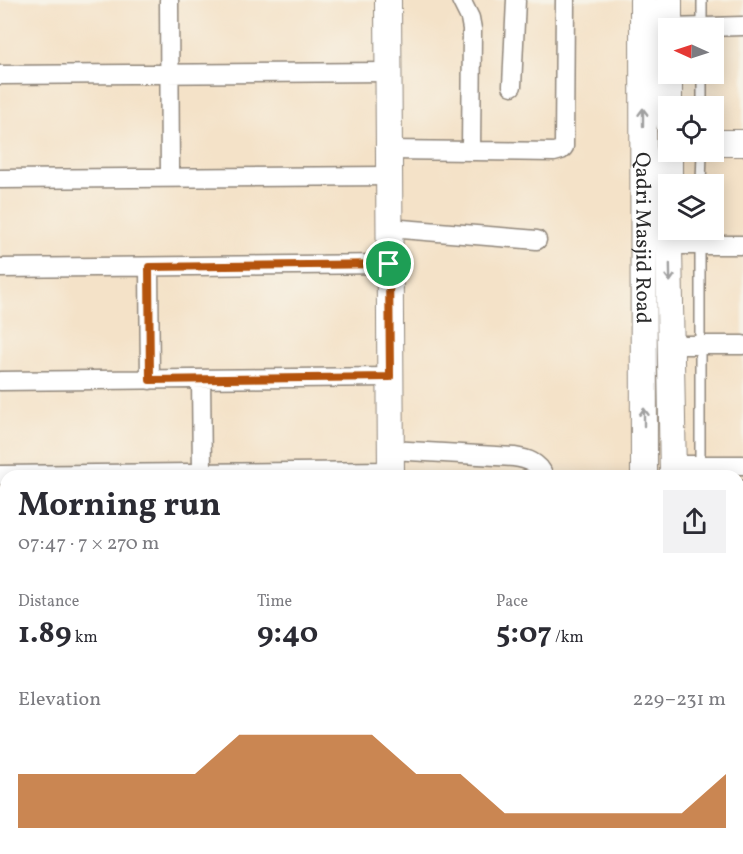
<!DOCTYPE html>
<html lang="en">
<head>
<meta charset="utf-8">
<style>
	body { margin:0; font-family:Vollkorn,serif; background:#f2f2f3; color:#2b2b33; height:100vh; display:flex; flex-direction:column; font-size:22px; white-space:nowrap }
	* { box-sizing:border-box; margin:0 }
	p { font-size:20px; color:#7c7c81 }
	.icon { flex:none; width:33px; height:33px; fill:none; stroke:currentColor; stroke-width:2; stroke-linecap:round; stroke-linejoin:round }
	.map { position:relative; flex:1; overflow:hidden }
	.drawer { position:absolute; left:0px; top:470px; width:744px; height:386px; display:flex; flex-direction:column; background:#fff; border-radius:18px 18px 0 0; box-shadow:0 3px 15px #0003 }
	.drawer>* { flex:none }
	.needle { width:39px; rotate:273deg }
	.tools { position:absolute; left:658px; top:18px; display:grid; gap:12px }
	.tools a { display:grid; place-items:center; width:66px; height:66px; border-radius:0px; background:#fff; box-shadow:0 3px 15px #0003; font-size:30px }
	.pin { position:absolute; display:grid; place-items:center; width:51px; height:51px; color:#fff; margin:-26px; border:3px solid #fff; border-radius:50%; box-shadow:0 2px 6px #0007 }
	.round { display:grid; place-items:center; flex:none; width:63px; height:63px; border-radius:0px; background:#f2f2f3 }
	.head { display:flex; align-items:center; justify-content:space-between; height:102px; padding:0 18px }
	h1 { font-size:33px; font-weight:700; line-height:45px }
	.figures { display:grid; grid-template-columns:repeat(3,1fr); gap:9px; height:102px; padding:6px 18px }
	.figures div { display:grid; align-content:center }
	.figures b { font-size:30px; font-weight:700 }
	.figures small { font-size:16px; font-weight:400 }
	.figures p { font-size:16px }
	.chart { height:168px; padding:12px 18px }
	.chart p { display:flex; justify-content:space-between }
	.chart svg { width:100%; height:108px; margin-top:6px; fill:#b45309; opacity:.7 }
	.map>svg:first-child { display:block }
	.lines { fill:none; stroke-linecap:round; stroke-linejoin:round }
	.lane-casing { stroke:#90867a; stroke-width:12 }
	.street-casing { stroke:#90867a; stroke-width:21 }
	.secondary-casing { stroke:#90867a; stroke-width:28 }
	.lane { stroke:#fff; stroke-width:9 }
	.street { stroke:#fff; stroke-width:18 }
	.secondary { stroke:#fff; stroke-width:26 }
	.oneway { stroke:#a0a0a0 }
	.route-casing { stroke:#fff; stroke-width:12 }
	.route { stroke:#b45309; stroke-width:8 }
	.labels { text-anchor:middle; stroke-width:4.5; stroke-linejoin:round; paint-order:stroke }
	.street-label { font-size:21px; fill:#2b2b2b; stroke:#f7f3e8 }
</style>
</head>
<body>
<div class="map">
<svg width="743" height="854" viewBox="0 0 743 854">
	<rect width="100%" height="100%" fill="#f7f3e8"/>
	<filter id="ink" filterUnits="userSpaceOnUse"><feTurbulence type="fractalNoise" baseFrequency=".0167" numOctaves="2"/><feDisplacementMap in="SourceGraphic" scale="12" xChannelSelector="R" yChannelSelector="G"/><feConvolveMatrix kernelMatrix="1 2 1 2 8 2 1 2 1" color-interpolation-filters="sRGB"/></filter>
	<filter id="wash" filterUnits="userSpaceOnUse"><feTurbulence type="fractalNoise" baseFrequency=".008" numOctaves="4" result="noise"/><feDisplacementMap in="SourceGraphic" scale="24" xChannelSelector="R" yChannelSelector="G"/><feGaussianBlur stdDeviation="1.35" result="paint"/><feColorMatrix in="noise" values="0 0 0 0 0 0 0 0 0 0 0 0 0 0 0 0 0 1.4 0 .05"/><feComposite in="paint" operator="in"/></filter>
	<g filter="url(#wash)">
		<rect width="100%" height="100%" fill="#f4e2c8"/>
	</g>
	<g filter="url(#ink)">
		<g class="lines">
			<g class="lane-casing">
				<path id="lane" d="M702,28V0
					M702,106V74
					M701,184L702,152
					M700,230V476
					M701,849V854"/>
			</g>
			<g class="street-casing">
				<path id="street" d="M169,0L170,177
					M461,0L470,18L472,29L471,151
					M669,28L743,26
					M0,75L388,72
					M512,86L516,0
					M389,150L554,152L561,150L564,147L565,0
					M0,179L389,176
					M389,228L537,240
					M669,245H743
					M149,267L150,380
					M0,268L389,264
					M671,345H743
					M201,379L202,473
					M0,381L390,377
					M391,450L514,457C527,459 539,462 544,476
					M673,465H743
					M0,475L391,471
					M738,490H743
					M0,570H6
					M738,604H743
					M0,690H6
					M738,702H743
					M738,804H743
					M0,817H6
					M209,849V854
					M555,854L556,849"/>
			</g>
			<g class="secondary-casing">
				<g id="secondary">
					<path d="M388,0L391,476"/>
					<path id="s1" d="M643,0L644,476"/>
					<path d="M669,0V124"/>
					<path d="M714,143H743"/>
					<path d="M669,152V245L673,476"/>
					<path d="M392,849V854"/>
					<path d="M647,849V854"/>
					<path d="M676,849V854"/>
				</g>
			</g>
			<use href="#lane" class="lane"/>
			<use href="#street" class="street"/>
			<use href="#secondary" class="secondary"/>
		</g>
		<defs><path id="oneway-shaft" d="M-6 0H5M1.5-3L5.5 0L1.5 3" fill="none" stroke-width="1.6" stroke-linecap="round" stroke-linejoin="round" transform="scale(1.5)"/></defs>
		<g class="oneway">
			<use href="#oneway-shaft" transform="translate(643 117) rotate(-90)"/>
			<use href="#oneway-shaft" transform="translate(670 273) rotate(89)"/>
			<use href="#oneway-shaft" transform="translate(644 417) rotate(-90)"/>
		</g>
	</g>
	<g class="lines" filter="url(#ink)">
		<g class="route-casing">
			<path id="route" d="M389,264L390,377L150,380L149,267Z"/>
		</g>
		<use href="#route" class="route"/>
	</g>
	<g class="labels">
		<g class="street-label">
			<text dy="7" stroke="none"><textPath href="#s1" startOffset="238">Qadri Masjid Road</textPath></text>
		</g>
	</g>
</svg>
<div class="tools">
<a><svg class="needle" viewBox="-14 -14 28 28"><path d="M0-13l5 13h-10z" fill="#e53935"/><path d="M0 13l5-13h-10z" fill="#7c7c81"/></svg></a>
<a><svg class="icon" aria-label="locate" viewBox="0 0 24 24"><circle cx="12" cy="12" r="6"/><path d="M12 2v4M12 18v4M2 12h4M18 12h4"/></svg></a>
<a><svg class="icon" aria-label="layers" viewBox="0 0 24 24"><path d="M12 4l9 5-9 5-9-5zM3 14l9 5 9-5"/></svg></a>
</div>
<div class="pin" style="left:389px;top:264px;background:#1e9e55"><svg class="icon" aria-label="arrive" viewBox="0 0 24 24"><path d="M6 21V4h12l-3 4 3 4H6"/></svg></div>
<section class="drawer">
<div class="head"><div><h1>Morning run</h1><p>07:47 · 7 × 270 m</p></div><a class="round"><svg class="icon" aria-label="share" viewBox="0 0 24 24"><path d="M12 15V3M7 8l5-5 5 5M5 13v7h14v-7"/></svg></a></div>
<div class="figures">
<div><p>Distance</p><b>1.89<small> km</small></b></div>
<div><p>Time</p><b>9:40</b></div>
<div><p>Pace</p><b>5:07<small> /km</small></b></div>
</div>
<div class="chart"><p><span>Elevation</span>229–231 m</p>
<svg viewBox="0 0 160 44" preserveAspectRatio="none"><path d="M0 44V22L10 22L20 22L30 22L40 22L50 6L60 6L70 6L80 6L90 22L100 22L110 38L120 38L130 38L140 38L150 38L160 22V44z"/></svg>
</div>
</section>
</div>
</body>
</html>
